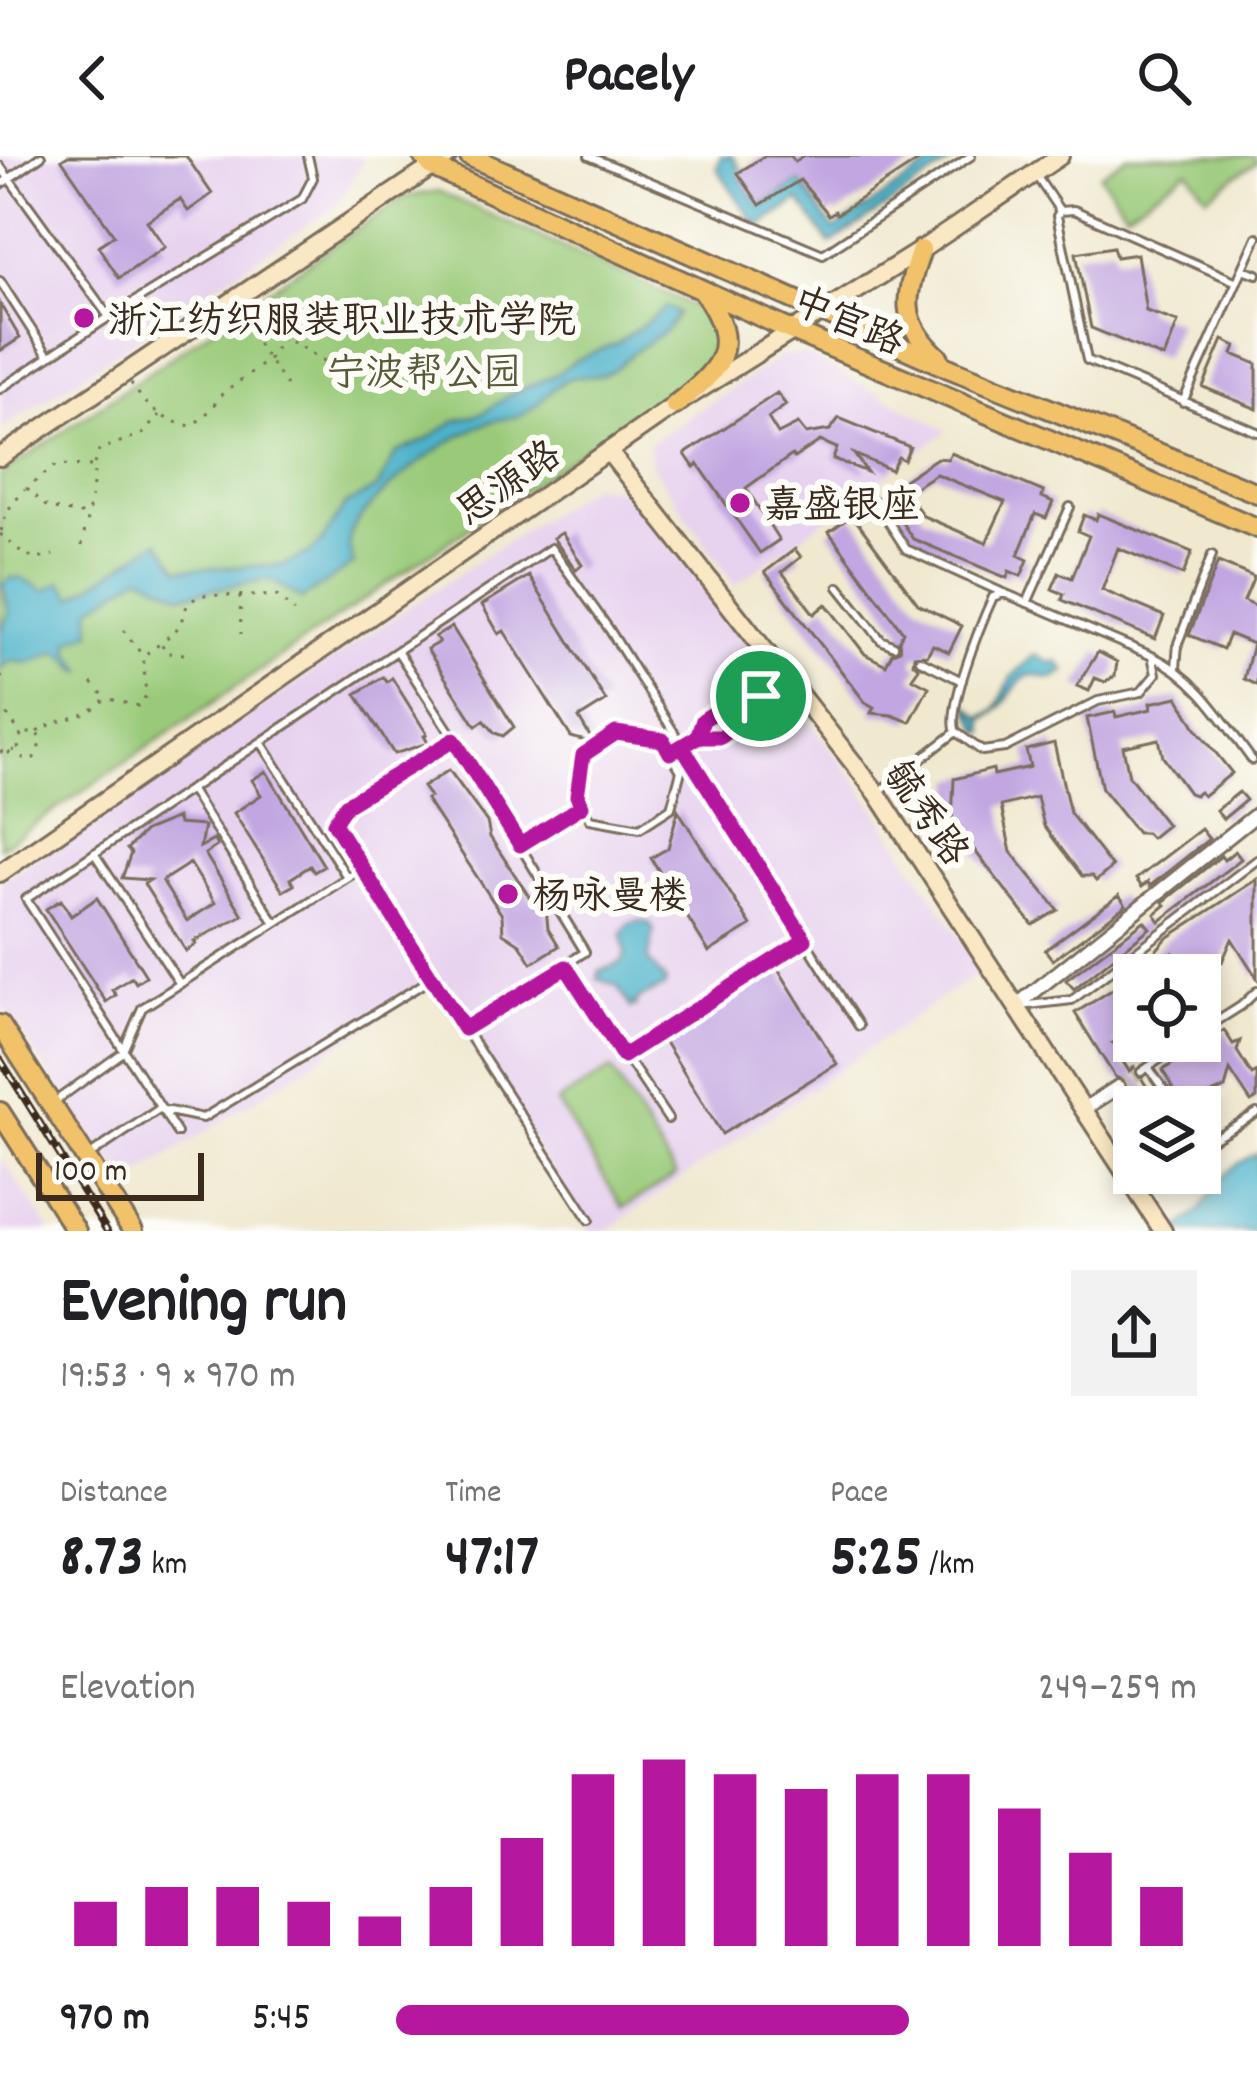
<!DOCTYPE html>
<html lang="en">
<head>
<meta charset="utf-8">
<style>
	body { margin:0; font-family:Dekko,"LXGW WenKai TC",sans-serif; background:#f2f2f2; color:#202124; height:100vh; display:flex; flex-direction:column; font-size:45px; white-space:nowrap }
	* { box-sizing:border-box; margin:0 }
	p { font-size:39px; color:#757577 }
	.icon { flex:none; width:66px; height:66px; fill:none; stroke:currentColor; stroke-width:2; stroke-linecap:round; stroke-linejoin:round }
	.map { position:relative; height:1075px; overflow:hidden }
	.sheet { display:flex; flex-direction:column; background:#fff; flex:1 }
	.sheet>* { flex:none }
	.controls { position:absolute; left:1113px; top:798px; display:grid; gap:24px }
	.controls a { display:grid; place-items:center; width:108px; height:108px; border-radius:0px; background:#fff; box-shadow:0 6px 18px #0003; font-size:60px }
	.scale { position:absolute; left:36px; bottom:30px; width:168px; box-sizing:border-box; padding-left:12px; border:6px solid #3b2a1e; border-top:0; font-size:33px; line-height:42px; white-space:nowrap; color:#3b2a1e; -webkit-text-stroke:9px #fdfcf7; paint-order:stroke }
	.pin { position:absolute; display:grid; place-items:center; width:102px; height:102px; color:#fff; margin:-51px; border:6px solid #fff; border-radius:50%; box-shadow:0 3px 12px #0007 }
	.round { display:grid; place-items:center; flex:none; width:126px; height:126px; border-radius:0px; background:#f2f2f2 }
	.overview { display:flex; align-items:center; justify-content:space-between; height:204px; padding:0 60px }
	h1 { font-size:66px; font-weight:800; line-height:90px }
	.figures { display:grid; grid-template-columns:repeat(3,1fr); gap:18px; height:204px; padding:12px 60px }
	.figures div { display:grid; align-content:center }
	.figures b { font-size:60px; font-weight:800 }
	.figures small { font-size:33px; font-weight:400 }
	.figures p { font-size:33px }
	.chart { height:336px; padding:24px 60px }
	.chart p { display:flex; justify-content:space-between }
	.chart svg { width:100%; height:216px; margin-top:12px; stroke:#b5179e; stroke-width:6 }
	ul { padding:0 60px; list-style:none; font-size:39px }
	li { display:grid; grid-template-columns:192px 144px 1fr; align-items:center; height:90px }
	li i { height:30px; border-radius:15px; background:#b5179e }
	header { display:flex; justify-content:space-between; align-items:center; height:156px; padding:0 60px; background:#fff; font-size:54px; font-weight:800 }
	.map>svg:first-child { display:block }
	.built { fill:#e7d2ef }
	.green { fill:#9aca79; stroke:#6a7a4c; stroke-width:3 }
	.water { fill:#4cb2cb; stroke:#446e74; stroke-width:3 }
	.building { fill:#c1a6e1; fill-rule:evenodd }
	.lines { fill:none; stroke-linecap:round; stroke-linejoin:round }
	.street-tunnel { stroke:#ccc3ac; stroke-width:12; stroke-dasharray:12 6; stroke-linecap:butt }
	.lane-casing { stroke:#7a6d5c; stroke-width:12 }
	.street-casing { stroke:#7a6d5c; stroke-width:18 }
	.secondary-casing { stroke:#7a6d5c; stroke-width:22 }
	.primary-casing { stroke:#7a6d5c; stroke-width:24 }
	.path { stroke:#7a6d5c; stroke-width:3; stroke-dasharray:3 9; stroke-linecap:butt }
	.lane { stroke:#fff; stroke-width:6 }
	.street { stroke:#fff; stroke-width:12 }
	.secondary { stroke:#fae7c3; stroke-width:16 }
	.primary { stroke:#f2c26a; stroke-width:18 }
	.rail-casing { stroke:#3b2a1e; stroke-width:8 }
	.rail { stroke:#fdfcf7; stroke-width:3; stroke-dasharray:9; stroke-linecap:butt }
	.route-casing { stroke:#fff; stroke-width:24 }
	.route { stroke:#b5179e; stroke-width:15 }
	.poi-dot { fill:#b5179e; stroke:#fdfcf7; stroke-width:4.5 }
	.labels { text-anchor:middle; stroke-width:12; stroke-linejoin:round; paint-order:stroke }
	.poi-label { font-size:39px; fill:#3b2a1e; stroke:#fdfcf7; text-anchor:start }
	.street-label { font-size:39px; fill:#3b2a1e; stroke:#fdfcf7 }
	.park-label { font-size:39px; fill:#585a39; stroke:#fdfcf7 }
</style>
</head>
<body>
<header><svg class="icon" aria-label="back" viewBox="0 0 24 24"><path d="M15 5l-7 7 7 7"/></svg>Pacely<svg class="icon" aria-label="search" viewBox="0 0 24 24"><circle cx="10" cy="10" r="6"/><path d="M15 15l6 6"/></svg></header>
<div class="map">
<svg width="1257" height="1075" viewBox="0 0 1257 1075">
	<rect width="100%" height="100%" fill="#fdfcf7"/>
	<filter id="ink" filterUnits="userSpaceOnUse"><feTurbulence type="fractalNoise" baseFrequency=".00833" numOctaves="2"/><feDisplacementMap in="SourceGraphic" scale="24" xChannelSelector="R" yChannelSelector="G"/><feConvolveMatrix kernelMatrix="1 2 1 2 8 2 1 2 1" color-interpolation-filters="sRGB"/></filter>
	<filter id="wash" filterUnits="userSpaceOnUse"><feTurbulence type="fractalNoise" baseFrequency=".004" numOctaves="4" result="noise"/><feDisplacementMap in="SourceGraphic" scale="48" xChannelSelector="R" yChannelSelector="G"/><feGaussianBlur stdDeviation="2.7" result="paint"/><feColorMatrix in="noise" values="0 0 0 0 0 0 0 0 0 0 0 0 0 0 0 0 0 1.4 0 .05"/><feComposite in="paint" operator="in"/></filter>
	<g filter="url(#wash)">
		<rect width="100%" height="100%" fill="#f0e9d0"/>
		<path class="built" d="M0,0H361L363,6L337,49L0,274Z
			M807,199L947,275L735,429L652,310L648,288L781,200Z
			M592,329L618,333L645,357L856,625L982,814L606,1075H589L432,829L125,1028L0,846V726Z
			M0,1000L50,1075H0Z"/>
		<path class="green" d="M1127,0H1254L1257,5L1207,40L1188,14L1126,56L1100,19Z
			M438,35L696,151L713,166L719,186L706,210L0,692V319L404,41Z
			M611,914L676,1019L623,1052L557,946Z"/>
		<path class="water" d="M721,0H732L742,15L738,18L760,50L800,25L834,74L944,0H961L830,88L799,44L762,69L753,65L717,12Z
			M667,151L678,157C668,177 656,181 638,193C625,201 619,214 602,219C590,222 578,218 566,224C549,233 541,249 524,258C513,263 500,262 488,267C447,281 376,335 353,373C346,386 350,396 354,408L302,443L269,423L182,439L141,419L91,452L92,476L70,485V496L84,515H78L69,503L57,496L30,507L12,505L0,512V476L9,457L3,429L10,422H22L45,435L61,426L74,441L159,385L179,413L283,409L310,397L321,387L345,349L378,331L396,297L426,284L455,265L483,257L513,237L557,218L575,204L618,187Z
			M1035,498L1050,507L1057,505L1065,515L1053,522C1046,523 1040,519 1034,519C1014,518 1009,555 983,563L985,576H981L967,549L981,561L995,555L1012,521Z
			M638,765L649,767L654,775L648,804L666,826L664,831L635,845L636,850L631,852L617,830L598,823L599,816L621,807L626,798L622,778L628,769Z
			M1257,997V1075H1175L1200,1055L1217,1027L1236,1009Z"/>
		<g id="blocks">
			<path class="building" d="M68,0H186L212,38L188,55L180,43L147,65L165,91L119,122L98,90L114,79L62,4Z
				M764,0H791L795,6L803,0H926L837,58L835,55L829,59L800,24L760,49L738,17Z
				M1113,91L1116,101L1137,98L1146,155L1178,166L1164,202L1091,172L1076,97Z
				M0,148L20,182L0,195Z
				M1223,184L1236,190L1233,198L1257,208V253L1203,231Z
				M777,237L786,249L768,262L778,278L798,268L806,278L830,274L839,262L910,291L904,304L898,301L891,314L854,298L867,316L833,303L837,292L820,285L794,302L792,299L746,332L779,384L760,397L698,308L694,311L685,298Z
				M951,297L1044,336L1042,341L1053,346L1046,362L1035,358L1018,399L1028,404L1021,420L1009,415L1007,422L913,383L889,347L892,345L886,336L937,302L948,303ZM936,318L1005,346L986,387L923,360L907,336Z
				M1098,358L1192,396L1183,419L1118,392L1102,434L1164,460L1155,483L1062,444L1064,438L1052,433L1059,417L1072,422L1089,380L1078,375L1084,359L1096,364Z
				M852,359L918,448L962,470L949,496L933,489L927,499L914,500L913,507L919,512L912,522L929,531L910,566L892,559L871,557L874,551L865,546L765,416L795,393L801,401L782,416L814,458L826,448L865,498L886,509L892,497L900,494L899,484L903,476L829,376Z
				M562,377L582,409L576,414L553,382Z
				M1218,406L1254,421L1244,445L1257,451V529L1244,523L1253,488L1229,478L1223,493L1189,479Z
				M529,420L606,545L579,562L592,584L589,586L571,581L504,475L499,478L482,449Z
				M452,471L514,571L503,580L495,577L484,564L476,570L427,493L439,486L435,481Z
				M1098,496L1117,506L1115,520L1105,526L1095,522L1089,535L1077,530Z
				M383,521L387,526L392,522L427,578L424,580L428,587L394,598L356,538Z
				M1178,541L1196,572L1232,617L1203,640L1199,636L1195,639L1189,637L1163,601L1159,583L1123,591L1129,620L1167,669L1151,682L1146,677H1137L1102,633L1087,562L1115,556L1116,561L1151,553L1150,547Z
				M1054,587L1070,657L1112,711L1096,725L1092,720H1082L1044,670L1037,641L1001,650L1011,696L1058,754L1033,769L964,681L961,671L957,672L952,666L954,623L993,613L994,619L1030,611L1026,594Z
				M449,614L487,666L490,681L530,742L546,752L548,772L559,790L532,807L520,788L503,777L502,759L426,643L430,641L423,631Z
				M266,615L324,710L314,716L310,710L290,723L294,729L283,735L234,657L261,639L252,624Z
				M1239,636L1246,644L1223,663L1216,654Z
				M678,654L751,770L709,796L651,702L668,692Z
				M177,662L178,668L204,670L200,691L214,684L217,690L205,698L243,759L194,785L196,788L186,795L144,728L150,724L122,722L131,697L127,693L145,675ZM190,707L215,747L187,765L162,725Z
				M1201,673L1209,683L1150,730L1148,726L1142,731L1136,723Z
				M1235,695L1241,703L1160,765L1155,758L1166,749L1163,746L1221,700L1224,704Z
				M1257,723V822L1232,783L1222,806L1202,812L1212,819L1209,826L1217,838L1204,845L1200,819H1187L1173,797L1155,819H1135L1166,783Z
				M1119,739L1126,749L1053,804L1045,794Z
				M97,742L146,820L136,827L132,821L112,834L116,839L106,846L46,753L61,744L71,760Z
				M1144,765L1150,772L1074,833L1066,824Z
				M777,811L837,908L722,978L663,883Z
				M1134,820V880L1113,887L1123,894L1120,901L1129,915L1134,911L1136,921L1142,923L1149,935L1154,933L1167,951H1134L1126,938L1127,926L1115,921L1075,857Z
				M1224,874L1233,888L1240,885L1237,895L1252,919L1257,916V942L1251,946L1230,914L1225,932L1209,939L1211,952L1207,955L1215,968L1200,978V951H1183L1163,914Z"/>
		</g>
	</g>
	<g filter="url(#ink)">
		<use href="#blocks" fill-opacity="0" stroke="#7a6d5c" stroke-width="3"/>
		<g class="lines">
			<path class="street-tunnel" d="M1118,931L1141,916"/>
			<g class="lane-casing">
				<path id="lane" d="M589,0L823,98L971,0
					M0,10L109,161
					M1035,18L1060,55
					M0,29L41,0
					M1243,113L1257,118
					M0,125L49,201
					M1237,126L1074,54L1060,55L1057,60L1087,204L1257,276
					M0,233L109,161L302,43L313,22L308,0
					M1183,246L1257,81
					M875,345L906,393L1001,436
					M839,431L881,484L894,490
					M1027,447L1070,351
					M398,496L455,584
					M1152,500C1197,521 1223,565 1252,604
					M920,504L962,525
					M1176,512L1178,487L1212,399
					M761,540L783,525
					M616,577L663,584L681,615L671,652L640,672L590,663L577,640L583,599Z
					M455,584L585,796L465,873L334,667L346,649Z
					M261,586L347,721
					M670,597L697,581L703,564L755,531L767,548L721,581H697
					M190,633L275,767
					M880,635L956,576C946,554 981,467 993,441L1004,437L1152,500L1156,518L1141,536L1098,545L1005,592L982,595L956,576
					M520,689L582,650
					M94,697L180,828
					M566,811L668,963
					M1020,850L1072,844L1257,704
					M465,873L589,1064
					M1200,876L1241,850L1257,835
					M623,900L805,784
					M1148,911L1176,951
					M1141,916L1186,885
					M54,946L122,897L142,852L362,712
					M177,977L26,743L551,392L609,473L859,870
					M1200,990L1257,957
					M90,999L159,953L203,962L431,823"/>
			</g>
			<g class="street-casing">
				<path id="street" d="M1016,850L1257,658
					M1084,953L1118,931"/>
			</g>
			<g class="secondary-casing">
				<path id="secondary" d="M608,295L877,637L1163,1075
					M0,301L448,0
					M0,717L675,249L921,94L1060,0"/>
			</g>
			<g class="primary-casing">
				<path id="primary" d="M423,0L433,11L790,174L1257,372
					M469,0L951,213L1257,337
					M921,94C905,141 898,165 939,202
					M675,249C722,212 742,192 704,137
					M0,869L133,1075
					M0,956L76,1075"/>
			</g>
			<path class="path" d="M237,158L287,231
				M131,227C146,251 163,266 192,270L213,252L217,242L268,204L283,181L323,204L342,236
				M94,308L99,294L144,277L159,259
				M1,375L7,355L25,333
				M0,378C18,392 29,409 53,399
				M82,390C86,363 94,338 94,310L56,309L27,332L48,352L86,359
				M240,440L241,478
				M123,474L143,500
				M184,498L167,497L161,487L179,471L188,447L201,439L277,440L294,456
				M0,522L4,519
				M92,527L106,542
				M0,549L21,578C18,590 15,597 26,604L34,602L41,586L37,576L21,578
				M37,576C67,557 78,569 106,542L138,550L146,540L143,500L161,487
				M0,596L17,594L0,600"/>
			<use href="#lane" class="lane"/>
			<use href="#street" class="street"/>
			<use href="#secondary" class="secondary"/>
			<use href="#primary" class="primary"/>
			<g class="rail-casing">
				<path id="rail" d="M0,903L107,1075"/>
			</g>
			<use href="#rail" class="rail"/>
		</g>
	</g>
	<g class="lines" filter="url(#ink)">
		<g class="route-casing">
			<path id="route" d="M761,540L754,531L703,564L697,581L670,597L663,584L616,577L583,599L577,640L582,650L520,689L454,584L346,649L334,667L464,873L566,811L623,900L805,784L682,590L697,581H721L767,548L761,540"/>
		</g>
		<use href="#route" class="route"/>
	</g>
	<g class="poi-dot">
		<circle cx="84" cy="162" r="12"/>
		<circle cx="740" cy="347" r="12"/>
		<circle cx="508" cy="738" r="12"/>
	</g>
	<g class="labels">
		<g class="poi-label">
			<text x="108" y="176">浙江纺织服装职业技术学院</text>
			<text x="764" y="361">嘉盛银座</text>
			<text x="532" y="752">杨咏曼楼</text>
		</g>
		<g class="street-label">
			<text transform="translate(849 163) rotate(23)" y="14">中官路</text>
			<text transform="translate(507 325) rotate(-35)" y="14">思源路</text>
			<text transform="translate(928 656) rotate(55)" y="14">毓秀路</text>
		</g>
		<g class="park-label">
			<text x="424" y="229">宁波帮公园</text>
		</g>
	</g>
</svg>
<div class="controls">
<a><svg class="icon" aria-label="locate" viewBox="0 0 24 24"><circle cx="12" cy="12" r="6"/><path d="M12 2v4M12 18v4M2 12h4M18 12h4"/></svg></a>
<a><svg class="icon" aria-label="layers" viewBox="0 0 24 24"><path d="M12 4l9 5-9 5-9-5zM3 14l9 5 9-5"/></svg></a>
</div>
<div class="scale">100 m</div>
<div class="pin" style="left:761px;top:540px;background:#1e9e55"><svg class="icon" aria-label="arrive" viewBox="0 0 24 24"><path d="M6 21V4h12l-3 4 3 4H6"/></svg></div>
</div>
<section class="sheet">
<div class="overview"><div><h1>Evening run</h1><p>19:53 · 9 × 970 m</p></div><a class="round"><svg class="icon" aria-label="share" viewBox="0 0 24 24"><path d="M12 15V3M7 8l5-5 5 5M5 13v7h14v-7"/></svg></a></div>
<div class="figures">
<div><p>Distance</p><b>8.73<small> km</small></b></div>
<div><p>Time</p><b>47:17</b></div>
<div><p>Pace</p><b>5:25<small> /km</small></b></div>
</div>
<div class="chart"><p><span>Elevation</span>249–259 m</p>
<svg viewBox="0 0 160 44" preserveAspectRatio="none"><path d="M5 44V35M15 44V32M25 44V32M35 44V35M45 44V38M55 44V32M65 44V22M75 44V9M85 44V6M95 44V9M105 44V12M115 44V9M125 44V9M135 44V16M145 44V25M155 44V32"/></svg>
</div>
<ul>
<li><b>970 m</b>5:45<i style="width:64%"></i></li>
</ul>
</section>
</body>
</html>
